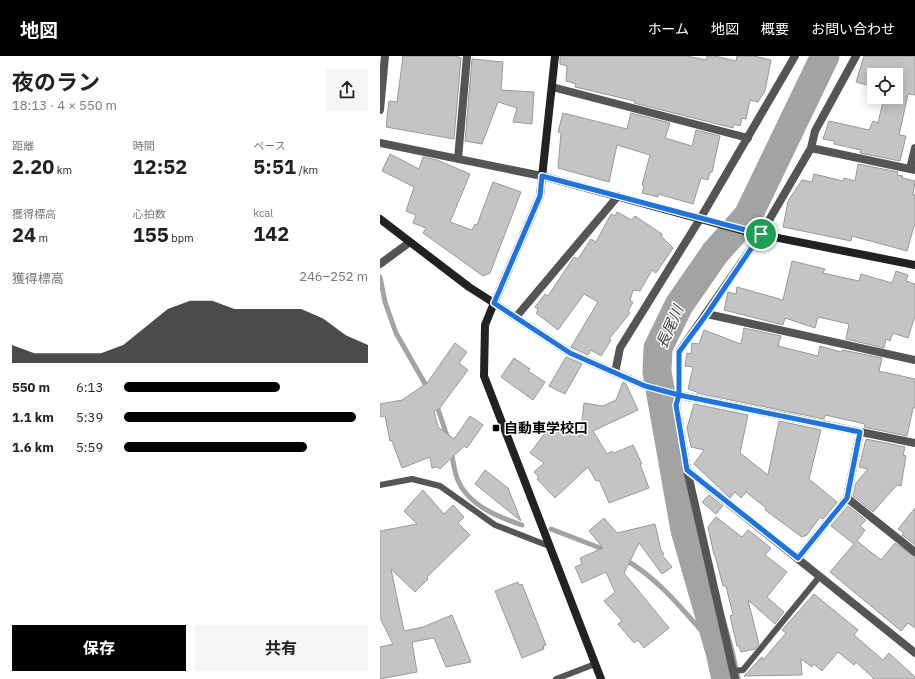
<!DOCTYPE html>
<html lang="ja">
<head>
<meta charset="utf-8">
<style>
	body { margin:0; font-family:"IBM Plex Sans","Noto Sans JP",sans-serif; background:#f6f6f6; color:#222; height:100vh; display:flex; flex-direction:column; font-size:15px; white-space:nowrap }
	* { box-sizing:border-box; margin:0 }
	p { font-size:13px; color:#767676 }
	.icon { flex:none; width:22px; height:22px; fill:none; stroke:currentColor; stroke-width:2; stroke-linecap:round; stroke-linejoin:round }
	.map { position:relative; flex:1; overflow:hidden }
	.panel { display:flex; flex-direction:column; background:#fff; width:380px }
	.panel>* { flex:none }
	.controls { position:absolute; left:487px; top:12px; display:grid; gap:8px }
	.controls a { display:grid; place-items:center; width:36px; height:36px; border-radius:0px; background:#fff; box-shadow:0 2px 10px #0003; font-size:20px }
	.pin { position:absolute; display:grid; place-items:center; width:34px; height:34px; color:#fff; margin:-17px; border:2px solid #fff; border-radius:50%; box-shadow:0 1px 4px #0007 }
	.round { display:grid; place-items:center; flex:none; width:42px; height:42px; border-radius:0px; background:#f6f6f6 }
	.overview { display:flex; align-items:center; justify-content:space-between; height:68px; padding:0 12px }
	h1 { font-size:22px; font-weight:700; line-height:30px }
	.stats { display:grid; grid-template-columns:repeat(3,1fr); gap:6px; height:68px; padding:4px 12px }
	.stats div { display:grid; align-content:center }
	.stats b { font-size:20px; font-weight:700 }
	.stats small { font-size:11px; font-weight:400 }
	.stats p { font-size:11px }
	.chart { height:112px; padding:8px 12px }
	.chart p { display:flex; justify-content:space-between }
	.chart svg { width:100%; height:72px; margin-top:4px; fill:#000; opacity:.7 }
	.cta { display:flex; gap:8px; margin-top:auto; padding:8px 12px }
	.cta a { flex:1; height:46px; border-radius:0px; background:#000; color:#fff; font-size:16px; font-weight:700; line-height:46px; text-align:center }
	.cta a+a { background:#f6f6f6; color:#222 }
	ul { padding:0 12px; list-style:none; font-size:13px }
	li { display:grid; grid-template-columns:64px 48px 1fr; align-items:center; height:30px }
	li i { height:10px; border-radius:5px; background:#000 }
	header { display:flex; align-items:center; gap:24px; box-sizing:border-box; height:56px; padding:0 20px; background:#000; color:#fff }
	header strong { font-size:19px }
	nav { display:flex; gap:22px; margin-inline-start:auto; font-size:14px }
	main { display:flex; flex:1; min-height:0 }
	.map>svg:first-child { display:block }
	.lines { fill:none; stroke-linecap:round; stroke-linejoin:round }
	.stream { stroke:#a3a3a3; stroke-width:5 }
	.river { stroke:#a3a3a3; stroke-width:29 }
	.building { fill:#c4c4c4; stroke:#999 }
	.lane { stroke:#555; stroke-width:6 }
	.street { stroke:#555; stroke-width:8 }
	.secondary { stroke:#222; stroke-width:8 }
	.route-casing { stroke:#fff; stroke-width:8 }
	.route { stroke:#1a73e8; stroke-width:5 }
	.poi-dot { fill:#000; stroke:#fff; stroke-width:1.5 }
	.labels { text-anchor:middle; stroke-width:3; stroke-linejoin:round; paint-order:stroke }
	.poi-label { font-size:14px; font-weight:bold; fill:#000; stroke:#fff; text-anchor:start }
	.water-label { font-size:15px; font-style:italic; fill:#444; stroke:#fff }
</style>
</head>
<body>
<header>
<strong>地図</strong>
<nav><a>ホーム</a><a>地図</a><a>概要</a><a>お問い合わせ</a></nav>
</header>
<main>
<section class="panel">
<div class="overview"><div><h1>夜のラン</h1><p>18:13 · 4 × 550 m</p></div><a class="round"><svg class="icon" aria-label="share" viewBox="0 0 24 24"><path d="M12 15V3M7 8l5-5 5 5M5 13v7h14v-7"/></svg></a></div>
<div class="stats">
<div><p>距離</p><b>2.20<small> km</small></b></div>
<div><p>時間</p><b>12:52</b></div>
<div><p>ペース</p><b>5:51<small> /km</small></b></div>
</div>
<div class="stats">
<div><p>獲得標高</p><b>24<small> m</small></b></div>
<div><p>心拍数</p><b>155<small> bpm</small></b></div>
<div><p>kcal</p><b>142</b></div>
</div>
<div class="chart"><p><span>獲得標高</span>246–252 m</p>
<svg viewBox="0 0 160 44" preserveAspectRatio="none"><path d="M0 44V33L10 38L20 38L30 38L40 38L50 33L60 22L70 11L80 6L90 6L100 11L110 11L120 11L130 11L140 17L150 27L160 33V44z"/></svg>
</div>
<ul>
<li><b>550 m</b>6:13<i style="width:64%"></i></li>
<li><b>1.1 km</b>5:39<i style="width:95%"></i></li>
<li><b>1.6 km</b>5:59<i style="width:75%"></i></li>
</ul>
<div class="cta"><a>保存</a><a>共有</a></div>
</section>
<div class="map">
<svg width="535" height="623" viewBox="0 0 535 623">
	<rect width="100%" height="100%" fill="#fff"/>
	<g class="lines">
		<path class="stream" d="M0,221L5,246L16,277L48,333
			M56,347L68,383
			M71,395C73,404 74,413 77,422C87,449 118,461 142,469
			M171,473L228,495
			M244,503C282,524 311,564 340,596"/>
		<path class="river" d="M346,623L340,596L305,474L277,316L278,292L299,249L335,197L368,160L445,0"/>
	</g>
	<path class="building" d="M23,0H78V1L81,2L74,83L6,71L9,45L17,46Z
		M180,0H307L326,4L327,0H335L356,5L357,0H374L391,4L385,35L378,46L370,44L366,63L362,62L360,70L354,68L353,72L254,47L255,45L195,31L196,28L186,25L187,10L180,8Z
		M484,0H535V39L528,38L519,79L526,80L520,105L480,97L481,94L454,88L455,85L443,83L449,65L489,74L493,65L498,67L504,41H516V19H494V31L476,26Z
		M92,3L123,6L121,34L154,36L152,68L133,66L137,52L118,46L102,88L85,85Z
		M183,57L247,73L251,57L290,67L285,82L312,90L316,74L340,80L332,116H330L328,124L321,122L313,148L278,138V141L262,137L264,130L262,129L270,99L237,89L229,126L178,112L181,77L178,76Z
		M10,98L39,113L43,101L57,104L90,118L70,166L92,174L95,168L97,169L113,126L141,136L110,217L103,220L43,177L46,172L33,167L36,159L26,155L34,131L2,115Z
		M478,108L518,116L517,119L523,120L522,122L535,125L533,139H535V167L527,195L472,180L471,185L403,171L408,145L422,124L432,126L434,118L463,125L464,122L475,125Z
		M237,156L252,164L255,160L282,178L281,180L293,192L276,217L272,214L260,235L253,234L250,245L253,246L248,255L250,257L229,283L231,284L221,300L211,294L208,299L191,291L218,246L204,238L178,274L156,257L158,254L155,251L165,238L168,240L194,201L198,203L211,183L216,186L231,158L235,160Z
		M412,205L445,213L443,217L479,225L481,218L512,227L516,215L528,219L526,225L535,228V260L528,282L513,277L510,285L506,283L504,292L466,283L469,268L438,261L435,272L405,262L403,269L344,254L348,236L356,238L357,231L403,244Z
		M364,272L401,280L398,290L438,300L440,290L461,296L462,294L502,302L499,315L535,323V352H533L527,380L484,371L485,368L445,359L444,363L317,337V336L308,333L313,311L305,310L307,297L311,298L312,287L319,288L324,274L361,288Z
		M75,287L87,296L79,307L88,314L59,353L54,355L58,371L74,383L90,360L103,369L87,392L84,390L60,413L57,411L52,412L50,401L22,412L12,385H10L5,360L0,361V348L22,344L47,327Z
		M186,301L202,308L185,338L169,330Z
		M134,302L150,313L148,315L165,326L153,344L121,321Z
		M243,326L246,328L258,354L213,375L227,398L232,395L234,397L253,389L262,408H260L269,432L229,447L219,424L216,425L208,411L175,442L157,423L159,421L154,416L164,407L150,397L171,369L183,377L187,372L200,381L204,347L223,350L236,344Z
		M314,348L368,359L360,397L388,419L399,365L441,374L429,423L457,446L443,463L440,461L427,479L422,481L385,454L386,452L366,436L361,442L355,436L350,442L314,408L324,394L311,391L307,372Z
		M486,383L525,391L523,399L526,400L521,430L517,429L493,456L473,440L476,427L488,413L479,411Z
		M105,414L128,432L141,465L95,428Z
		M43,434L64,458L73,449L84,461L78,467L90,479L47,521L48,523L35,536L11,513L24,575L43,571L72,559L91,606L66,611L54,582L32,586L37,616L0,623V591L13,588L0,562V475L37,468L24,455Z
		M329,439L343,450L336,458L322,446Z
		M468,450L486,464L480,470L485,474L477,485L501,504L515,487L535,501V572L528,567L521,575L450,516L474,488L451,470Z
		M535,452V489L522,479L524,477L518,473Z
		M336,461L362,481L368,474L391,492L385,499L407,516L387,541L404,556L395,568L368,544L379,588L375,593L361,596L359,590H357L350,560L353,559L346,530H343L335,499H334L328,471Z
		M224,462L237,477L275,468L281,494L284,498L282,499L292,511L282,518L259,487L244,517L289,572L264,592L258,584L254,587L238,568L242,565L224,545L235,536L226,516L202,527L195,511L202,508L200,502L223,492L209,475Z
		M138,526L139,529L142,528L166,589L163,590L164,593L142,602L115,535Z
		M434,538L478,574L474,579L503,604L509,597L535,621V623H494L476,606L474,609L458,596L442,615L434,608L432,611L421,603L422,619L364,620L382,601L383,604L406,577L402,574Z"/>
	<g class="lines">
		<path class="lane" d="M0,429L32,423L60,430L115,469L169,490
			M353,615L363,614L440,520
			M176,623L215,608"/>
		<path class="street" d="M172,31L368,82
			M0,54L5,0
			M0,87L162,120
			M431,92L535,114
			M78,103L87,0
			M530,113L535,92
			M0,208L30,186
			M114,247L190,297L265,330L299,339L535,387
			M327,258L535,304
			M136,261L238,140
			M235,317L240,292L320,163L415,0
			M307,414L535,597
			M467,442L535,496
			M418,502L467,442L480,376
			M355,623L307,414L296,349L299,339V296L381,178L431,92L435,75L476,0"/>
		<path class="secondary" d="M162,120L368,176L535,209
			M0,163L89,231L114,247L105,269L104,320L221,623
			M114,247L160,140L175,0"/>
	</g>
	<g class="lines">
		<g class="route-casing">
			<path id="route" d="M381,178L162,120L160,140L114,247L190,297L265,330L299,339L296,349L307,414L418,502L467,442L480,376L299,339V296L327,258L381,178"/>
		</g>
		<use href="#route" class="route"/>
	</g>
	<rect class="poi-dot" x="112" y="368" width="8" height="8" rx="2"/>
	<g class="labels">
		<g class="poi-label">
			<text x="124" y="377">自動車学校口</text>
		</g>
		<g class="water-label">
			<text transform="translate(290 271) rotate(-66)" y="5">長尾川</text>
		</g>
	</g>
</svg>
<div class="controls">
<a><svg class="icon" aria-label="locate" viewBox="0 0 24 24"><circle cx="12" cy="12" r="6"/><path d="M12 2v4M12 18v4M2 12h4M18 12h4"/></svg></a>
</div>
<div class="pin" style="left:381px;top:178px;background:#1e9e55"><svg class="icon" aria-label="arrive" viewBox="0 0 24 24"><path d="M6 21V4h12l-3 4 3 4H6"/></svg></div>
</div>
</main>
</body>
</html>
